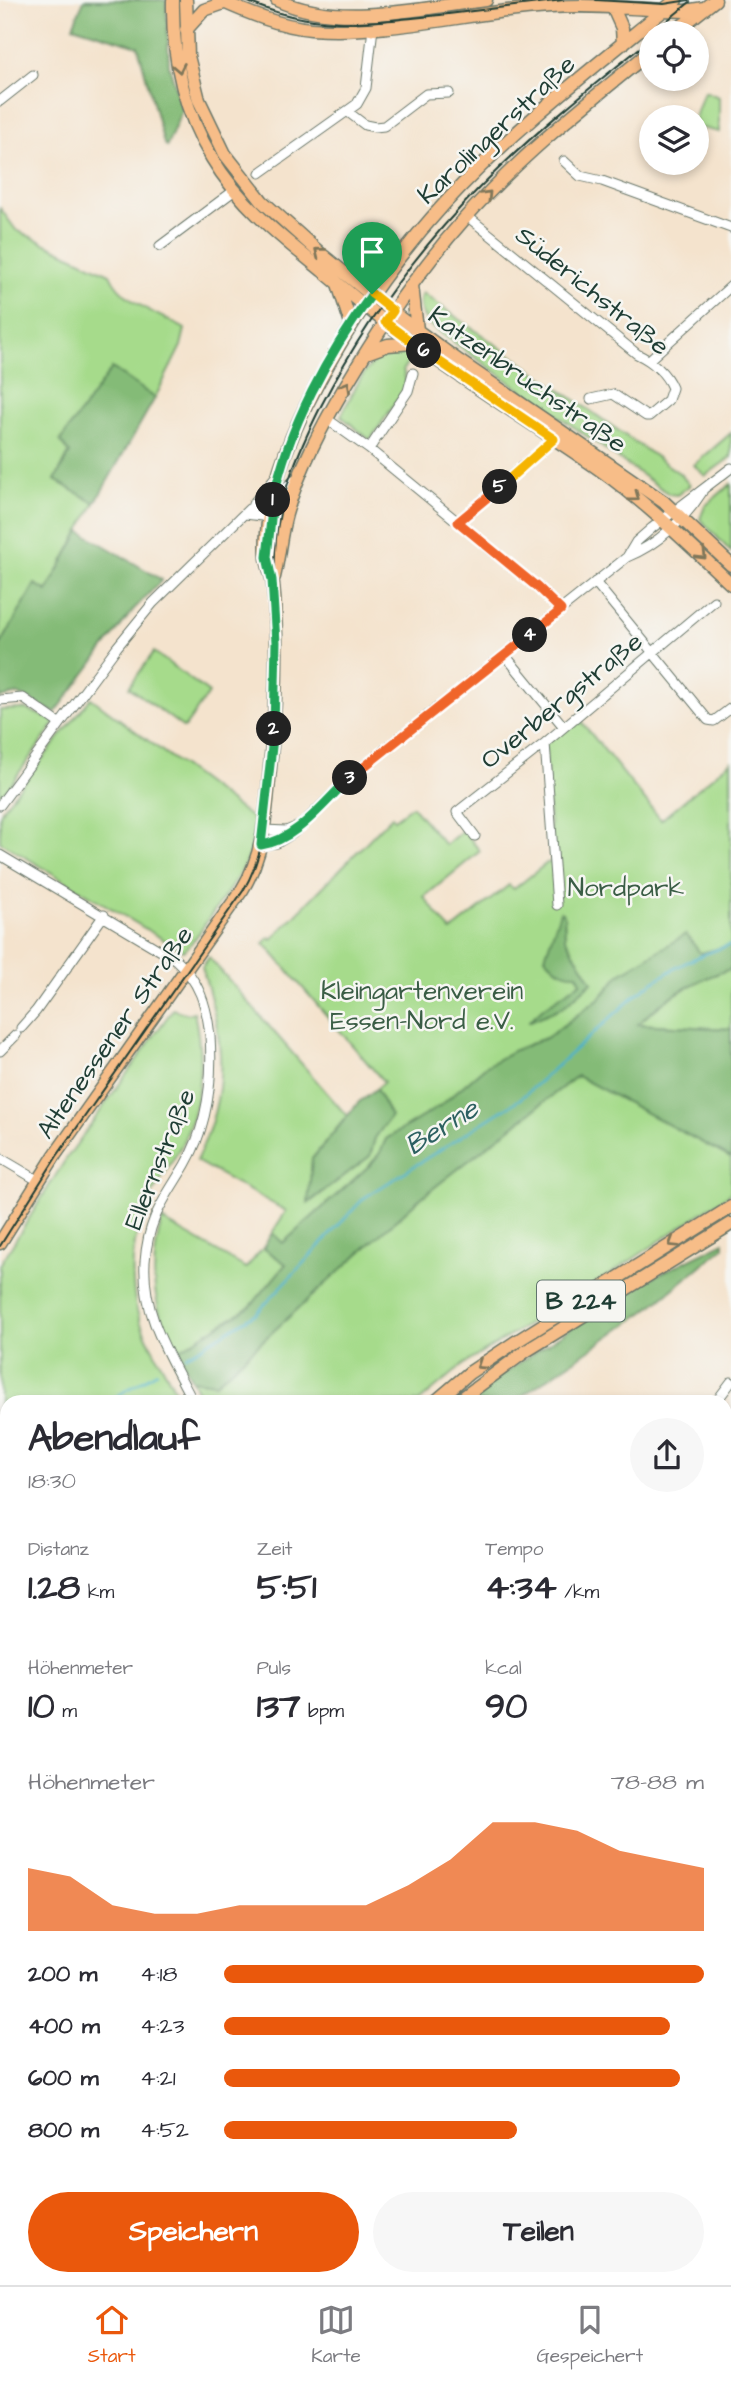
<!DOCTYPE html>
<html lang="de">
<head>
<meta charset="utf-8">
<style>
	body { margin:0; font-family:"Architects Daughter",sans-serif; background:#f7f7f7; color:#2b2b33; height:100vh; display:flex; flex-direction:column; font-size:26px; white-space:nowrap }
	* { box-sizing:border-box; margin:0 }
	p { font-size:23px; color:#7c7c81 }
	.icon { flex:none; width:38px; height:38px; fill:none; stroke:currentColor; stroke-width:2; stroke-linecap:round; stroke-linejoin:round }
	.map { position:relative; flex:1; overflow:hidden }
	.drawer { position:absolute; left:0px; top:1395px; width:732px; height:891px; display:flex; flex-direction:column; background:#fff; border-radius:21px 21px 0 0; box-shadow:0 4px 10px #0003 }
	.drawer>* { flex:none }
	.controls { position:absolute; left:639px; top:21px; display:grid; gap:14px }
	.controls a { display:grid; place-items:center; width:70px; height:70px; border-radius:50%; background:#fff; box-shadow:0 4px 10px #0003; font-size:35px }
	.pin { position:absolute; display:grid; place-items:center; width:60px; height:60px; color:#fff; margin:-72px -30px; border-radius:50% 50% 50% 0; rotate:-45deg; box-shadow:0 0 7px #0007 }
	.pin .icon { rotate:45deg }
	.km { position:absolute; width:35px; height:35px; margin:-18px; border-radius:50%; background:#222; color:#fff; font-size:19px; line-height:35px; text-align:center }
	.round { display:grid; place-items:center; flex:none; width:74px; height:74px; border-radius:37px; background:#f7f7f7 }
	.head { display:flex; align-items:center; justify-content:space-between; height:119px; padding:0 28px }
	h1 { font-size:38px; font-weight:800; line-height:52px }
	.metrics { display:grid; grid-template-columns:repeat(3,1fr); gap:10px; height:119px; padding:7px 28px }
	.metrics div { display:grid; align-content:center }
	.metrics b { font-size:35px; font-weight:800 }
	.metrics small { font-size:19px; font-weight:400 }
	.metrics p { font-size:19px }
	.chart { height:196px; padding:14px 28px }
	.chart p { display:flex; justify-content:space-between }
	.chart svg { width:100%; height:126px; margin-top:7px; fill:#ea580c; opacity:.7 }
	.cta { display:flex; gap:14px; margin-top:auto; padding:14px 28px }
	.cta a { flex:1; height:80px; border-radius:42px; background:#ea580c; color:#fff; font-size:28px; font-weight:800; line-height:80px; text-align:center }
	.cta a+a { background:#f7f7f7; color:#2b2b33 }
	ul { padding:0 28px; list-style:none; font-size:23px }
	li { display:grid; grid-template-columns:112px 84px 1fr; align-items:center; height:52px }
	li i { height:18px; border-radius:9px; background:#ea580c }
	.tab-bar { display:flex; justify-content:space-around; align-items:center; height:98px; border-top:2px solid #e1e1e2; background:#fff; font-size:19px; color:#7c7c81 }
	.tab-bar a { display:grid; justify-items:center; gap:4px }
	.tab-bar .active { color:#ea580c }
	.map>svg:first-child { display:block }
	.green { fill:#a6db8b; stroke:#628c60; stroke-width:2; fill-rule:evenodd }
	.forest { fill:#84bb77; stroke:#527c56; stroke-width:2 }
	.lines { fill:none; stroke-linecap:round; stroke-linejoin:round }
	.stream { stroke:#4cb2cb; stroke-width:2.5 }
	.minor-casing { stroke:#6a776a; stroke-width:11 }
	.major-casing { stroke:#6a776a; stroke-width:15 }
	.minor { stroke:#fff; stroke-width:9 }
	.major { stroke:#f7bd88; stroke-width:12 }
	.tram { stroke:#1f3d34; stroke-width:2 }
	.oneway { stroke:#80775a }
	.split-1-casing { stroke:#fff; stroke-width:14 }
	.split-2-casing { stroke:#fff; stroke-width:14 }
	.split-3-casing { stroke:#fff; stroke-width:14 }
	.split-4-casing { stroke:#fff; stroke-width:14 }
	.split-5-casing { stroke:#fff; stroke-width:14 }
	.split-6-casing { stroke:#fff; stroke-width:14 }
	.split-7-casing { stroke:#fff; stroke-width:14 }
	.split-1 { stroke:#22a559; stroke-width:9 }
	.split-2 { stroke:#22a559; stroke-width:9 }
	.split-3 { stroke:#22a559; stroke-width:9 }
	.split-4 { stroke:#f0652b; stroke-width:9 }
	.split-5 { stroke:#f0652b; stroke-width:9 }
	.split-6 { stroke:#f5b400; stroke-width:9 }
	.split-7 { stroke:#f5b400; stroke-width:9 }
	.labels { text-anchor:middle; stroke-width:5; stroke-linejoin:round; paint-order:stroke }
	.shield { fill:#f6f6f2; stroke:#60746d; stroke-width:2 }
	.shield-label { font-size:24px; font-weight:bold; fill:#1f3d34 }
	.street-label { font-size:26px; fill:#1f3d34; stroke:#f6f6f2 }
	.park-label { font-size:26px; fill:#3a5d45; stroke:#f6f6f2 }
	.water-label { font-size:28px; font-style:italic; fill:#2c6061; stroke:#f6f6f2 }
</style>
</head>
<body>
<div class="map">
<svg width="731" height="2285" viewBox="0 0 731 2285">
	<rect width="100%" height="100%" fill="#f6f6f2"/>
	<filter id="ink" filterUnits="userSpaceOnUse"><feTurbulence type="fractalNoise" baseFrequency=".0143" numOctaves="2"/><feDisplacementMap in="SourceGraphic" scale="14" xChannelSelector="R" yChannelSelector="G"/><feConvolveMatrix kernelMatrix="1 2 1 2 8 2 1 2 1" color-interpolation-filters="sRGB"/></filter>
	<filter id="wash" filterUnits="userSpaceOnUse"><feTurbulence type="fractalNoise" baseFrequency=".00686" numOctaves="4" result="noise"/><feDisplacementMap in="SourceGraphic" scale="28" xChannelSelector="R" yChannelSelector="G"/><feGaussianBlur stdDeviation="1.57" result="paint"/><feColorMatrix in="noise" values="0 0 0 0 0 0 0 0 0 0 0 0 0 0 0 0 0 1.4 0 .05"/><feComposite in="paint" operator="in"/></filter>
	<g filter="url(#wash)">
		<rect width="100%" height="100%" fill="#f4e3cd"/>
		<path class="green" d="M704,91L719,97V132L697,127L695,117Z
			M0,208L16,230L110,274C121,302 161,315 185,329L181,346L155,398L112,368L55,480L95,503L47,591L35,584L0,646Z
			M422,293L679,473L690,485L677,495L669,494L432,327C423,318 416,306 422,293Z
			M398,351L407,352L420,359L408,363L403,369L407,386L370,440L341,416C355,390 366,355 398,351Z
			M731,433V457L705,476L694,465Z
			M731,484V552L700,519L705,506Z
			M154,652L209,693L184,728L129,687Z
			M91,698L252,818C261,855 226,893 207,921C200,931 193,944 183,951L0,842V815L3,808Z
			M26,709L56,722L0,799V710Z
			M580,720L661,820L731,761V945L620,974L601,997L548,1037L515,1050L485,1067L440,1106L386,1139L380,1153L370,1165L283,1243L272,1233L286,1211L196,1161C231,1090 224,1040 202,967L209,957L347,1116L312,1159L309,1203L370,1156L375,1138L390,1116L376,1089L384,1082L264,943L270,937L272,939L392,816L394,819L412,806L445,845L463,830L480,851L424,897L451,931L509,885L514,889L547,863L552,862L545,744L565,727ZM564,914L565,938L592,982L563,1007L534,1016L582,982L577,974L545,957Z
			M731,969V1029L638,1024C666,998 694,980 731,969Z
			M173,1009L187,1014L194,1012C204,1057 202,1101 182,1144C173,1162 161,1177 152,1195C135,1225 130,1260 134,1294C138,1335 165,1364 180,1402H7V1439L0,1445V1265L64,1162Z
			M578,1075L731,1158V1193L618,1269L464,1364L419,1402H203L192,1380L216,1383L417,1201Z
			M162,1220L246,1268L263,1248L286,1264L251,1306L177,1351C151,1309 149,1267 162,1220Z
			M725,1655L731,1658V1920L725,1934Z
			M724,1940L731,1945V2080L724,2076Z
			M725,2213L731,2219V2285H570L573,2278H724Z"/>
		<path class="forest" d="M84,0H166L169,65L182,110L167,146L164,144L138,46L73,26Z
			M112,368L155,398L95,503L55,480L70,453L60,441Z
			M80,531L162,580L134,609L55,713L19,694L0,698V646L35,584L47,591Z
			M560,912L564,914L565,938L592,982L563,1007L528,1022L543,1008L581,982L577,974C562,975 555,968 545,957Z
			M686,934L701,954L731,945V969C695,980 665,997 638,1024L731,1029V1158L577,1076L417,1201L216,1383L192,1380L177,1351L251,1306L286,1264L263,1248L272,1233L283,1243L370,1165L380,1153L386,1139L440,1106L485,1067L515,1050L548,1037L601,997L620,974Z
			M376,1089L391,1116L375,1138L370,1156L308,1203L312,1159L359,1102Z
			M724,1242V1247L646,1311L513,1402H461L629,1289Z"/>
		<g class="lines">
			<path class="stream" d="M186,1356L257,1313L364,1198L520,1099L637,994C666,971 696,955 731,945
				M107,1402L157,1372
				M0,1477L7,1471"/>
		</g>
	</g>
	<g filter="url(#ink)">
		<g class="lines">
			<g class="minor-casing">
				<path id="minor" d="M0,101L33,75
					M348,112L365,125L375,127L384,126L426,94L449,93
					M564,161L580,176L602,181L731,228
					M260,173L357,104L366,88L373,28
					M467,216L637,354C652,361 666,373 672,388L668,400L649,416H646L613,394L591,399
					M160,246L235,190
					M649,360L731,286
					M327,419L369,449L537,587L561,610
					M369,449L408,391L413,373
					M253,504L277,475
					M245,514L262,516L270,520
					M458,522L554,439
					M627,557L636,542L652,528L731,468
					M595,582L708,720L714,721L731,708
					M505,655L564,727
					M0,700L23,698L60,724
					M545,743L557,905
					M0,805L117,647L153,603L249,509L274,496L298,478
					M264,830L286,831L296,827
					M475,836L457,812L545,743L714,601
					M261,845L277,843L293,833L353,775L627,557C657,545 685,519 702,492
					M0,855L176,960C199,980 207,1006 210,1036C213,1080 208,1125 185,1165C164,1200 148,1218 145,1262C142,1316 170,1356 193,1402
					M21,1028L36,1011L104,915
					M0,1051L16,1035
					M0,1158L39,1181
					M716,1402L731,1382
					M724,1614L731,1606
					M0,1718L7,1715
					M0,1881L7,1882
					M724,1925L731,1930
					M724,1958L731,1944
					M7,1977L5,2009L7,2015
					M724,2155L731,2161
					M321,2278L333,2285
					M542,2278L554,2285
					M414,2285L418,2278"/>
			</g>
			<g class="major-casing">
				<path id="major" d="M173,0C172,55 183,110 212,158C239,204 282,238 323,271C346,290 369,310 393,328C459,378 531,422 599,469C647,503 688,544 731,584
					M186,0L188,56L199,100L225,154L262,201L321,254L400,318L459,361L664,502L731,565
					M219,0C248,13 279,26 311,29C391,35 471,11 551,7C595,4 641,9 685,11L704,8
					M277,0C339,29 420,8 486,0
					M613,8L622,28L623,44
					M186,30L204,10L224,3
					M673,33L715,0
					M338,284L351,324
					M412,285L417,330
					M366,353L388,345L413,343
					M274,577C279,556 280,535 286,514C299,469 322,426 346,385C381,326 420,269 466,217C521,155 587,103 651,51
					M0,1243L55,1155L242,890C265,853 266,811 270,768C276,707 279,645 273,584C272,575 268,567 267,558C263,506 284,451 306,406C343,332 390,263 446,202C515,127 598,64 676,0
					M435,1402L469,1373L517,1341L731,1207
					M457,1402L526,1351L731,1224
					M724,1626L731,1629
					M724,1641L731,1644
					M0,2237L7,2241
					M75,2278L89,2285
					M101,2278L116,2285
					M190,2285L193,2278
					M203,2285L206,2278"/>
			</g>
			<use href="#minor" class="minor"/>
			<use href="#major" class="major"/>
			<path class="tram" d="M244,0C311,31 369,23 440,15C481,10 522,5 563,0
				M596,0L664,4L689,0
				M652,33L690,2
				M0,1246L57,1156L243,891C263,857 266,823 270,784C274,749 278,714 278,679C279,636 273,594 275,552C277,500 298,452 321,406C362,327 416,252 479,188C532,134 592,86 651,39"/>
		</g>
		<defs><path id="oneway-chevron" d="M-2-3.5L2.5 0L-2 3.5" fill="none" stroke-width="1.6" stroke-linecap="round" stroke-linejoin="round" transform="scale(1.75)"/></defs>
		<g class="oneway">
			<use href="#oneway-chevron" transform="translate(179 68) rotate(79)"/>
			<use href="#oneway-chevron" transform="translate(487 195) rotate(-46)"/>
			<use href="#oneway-chevron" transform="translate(319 252) rotate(-141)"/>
			<use href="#oneway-chevron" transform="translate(346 386) rotate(-60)"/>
			<use href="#oneway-chevron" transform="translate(635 497) rotate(37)"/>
			<use href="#oneway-chevron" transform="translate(702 555) rotate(44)"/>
			<use href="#oneway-chevron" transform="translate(673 1243) rotate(148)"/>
			<use href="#oneway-chevron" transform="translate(481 1365) rotate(146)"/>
		</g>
	</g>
	<g class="lines" filter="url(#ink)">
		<g class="split-1-casing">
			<path id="split-1" d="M273,500C288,427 328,354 372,294"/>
		</g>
		<g class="split-2-casing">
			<path id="split-2" d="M273,500L267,557L272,580L276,642L274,729"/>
		</g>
		<g class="split-3-casing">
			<path id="split-3" d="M274,729L261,845C297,840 324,802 350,778"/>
		</g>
		<g class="split-4-casing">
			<path id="split-4" d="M350,778L530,635"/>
		</g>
		<g class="split-5-casing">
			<path id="split-5" d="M500,487L458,522L537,587L561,610L530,635"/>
		</g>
		<g class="split-6-casing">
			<path id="split-6" d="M424,351L554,439L500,487"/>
		</g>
		<g class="split-7-casing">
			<path id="split-7" d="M372,294L393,311L385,322L424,351"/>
		</g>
		<use href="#split-1" class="split-1"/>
		<use href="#split-2" class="split-2"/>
		<use href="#split-3" class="split-3"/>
		<use href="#split-4" class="split-4"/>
		<use href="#split-5" class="split-5"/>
		<use href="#split-6" class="split-6"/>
		<use href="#split-7" class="split-7"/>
	</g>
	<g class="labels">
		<rect class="shield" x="537" y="1280.5" width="88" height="41" rx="5"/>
		<g class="shield-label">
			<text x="581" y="1309">B 224</text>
		</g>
		<g class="street-label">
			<text transform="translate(496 129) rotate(-43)" y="9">Karolingerstraße</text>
			<text transform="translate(593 290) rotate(39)" y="9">Süderichstraße</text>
			<text transform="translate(528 379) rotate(35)" y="9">Katzenbruchstraße</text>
			<text transform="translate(561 700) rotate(-39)" y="9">Overbergstraße</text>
			<text transform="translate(114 1032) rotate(-55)" y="9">Altenessener Straße</text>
			<text transform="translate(159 1159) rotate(-68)" y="9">Ellernstraße</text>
		</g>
		<g class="park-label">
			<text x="626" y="896">Nordpark</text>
			<text x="422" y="999">Kleingartenverein<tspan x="422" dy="30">Essen-Nord e.V.</tspan></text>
		</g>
		<g class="water-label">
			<text transform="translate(441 1126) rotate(-32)" y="10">Berne</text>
		</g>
	</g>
</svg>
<div class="controls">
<a><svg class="icon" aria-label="locate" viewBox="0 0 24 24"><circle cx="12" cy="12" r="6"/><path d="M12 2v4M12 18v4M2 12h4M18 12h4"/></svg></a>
<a><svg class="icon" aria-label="layers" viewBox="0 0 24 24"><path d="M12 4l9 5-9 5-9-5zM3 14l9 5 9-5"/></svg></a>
</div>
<div class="pin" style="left:372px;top:294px;background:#1e9e55"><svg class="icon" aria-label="arrive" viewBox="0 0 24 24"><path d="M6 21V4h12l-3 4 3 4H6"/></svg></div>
<b class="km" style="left:273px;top:500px">1</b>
<b class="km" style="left:274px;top:729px">2</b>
<b class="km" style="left:350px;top:778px">3</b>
<b class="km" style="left:530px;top:635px">4</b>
<b class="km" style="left:500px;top:487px">5</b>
<b class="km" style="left:424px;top:351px">6</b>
<section class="drawer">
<div class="head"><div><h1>Abendlauf</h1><p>18:30</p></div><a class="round"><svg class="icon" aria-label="share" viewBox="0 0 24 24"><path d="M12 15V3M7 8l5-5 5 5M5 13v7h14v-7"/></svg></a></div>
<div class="metrics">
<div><p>Distanz</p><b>1.28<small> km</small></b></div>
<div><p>Zeit</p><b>5:51</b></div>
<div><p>Tempo</p><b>4:34<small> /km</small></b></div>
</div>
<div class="metrics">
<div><p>Höhenmeter</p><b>10<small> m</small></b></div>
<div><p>Puls</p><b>137<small> bpm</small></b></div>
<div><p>kcal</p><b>90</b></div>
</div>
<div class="chart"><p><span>Höhenmeter</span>78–88 m</p>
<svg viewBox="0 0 160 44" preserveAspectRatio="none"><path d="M0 44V22L10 25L20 35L30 38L40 38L50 35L60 35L70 35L80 35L90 28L100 19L110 6L120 6L130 9L140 16L150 19L160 22V44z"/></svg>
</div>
<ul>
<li><b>200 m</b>4:18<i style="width:100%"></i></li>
<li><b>400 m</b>4:23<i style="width:93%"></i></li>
<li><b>600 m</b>4:21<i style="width:95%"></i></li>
<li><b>800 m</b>4:52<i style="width:61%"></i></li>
</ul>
<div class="cta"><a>Speichern</a><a>Teilen</a></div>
</section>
</div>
<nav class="tab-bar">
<a class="active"><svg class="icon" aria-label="home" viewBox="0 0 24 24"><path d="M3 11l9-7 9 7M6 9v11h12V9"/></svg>Start</a>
<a><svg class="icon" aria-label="map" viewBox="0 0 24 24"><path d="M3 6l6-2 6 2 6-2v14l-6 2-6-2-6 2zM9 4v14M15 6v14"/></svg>Karte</a>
<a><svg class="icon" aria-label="saved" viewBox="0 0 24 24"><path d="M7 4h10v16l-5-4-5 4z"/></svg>Gespeichert</a>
</nav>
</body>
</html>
